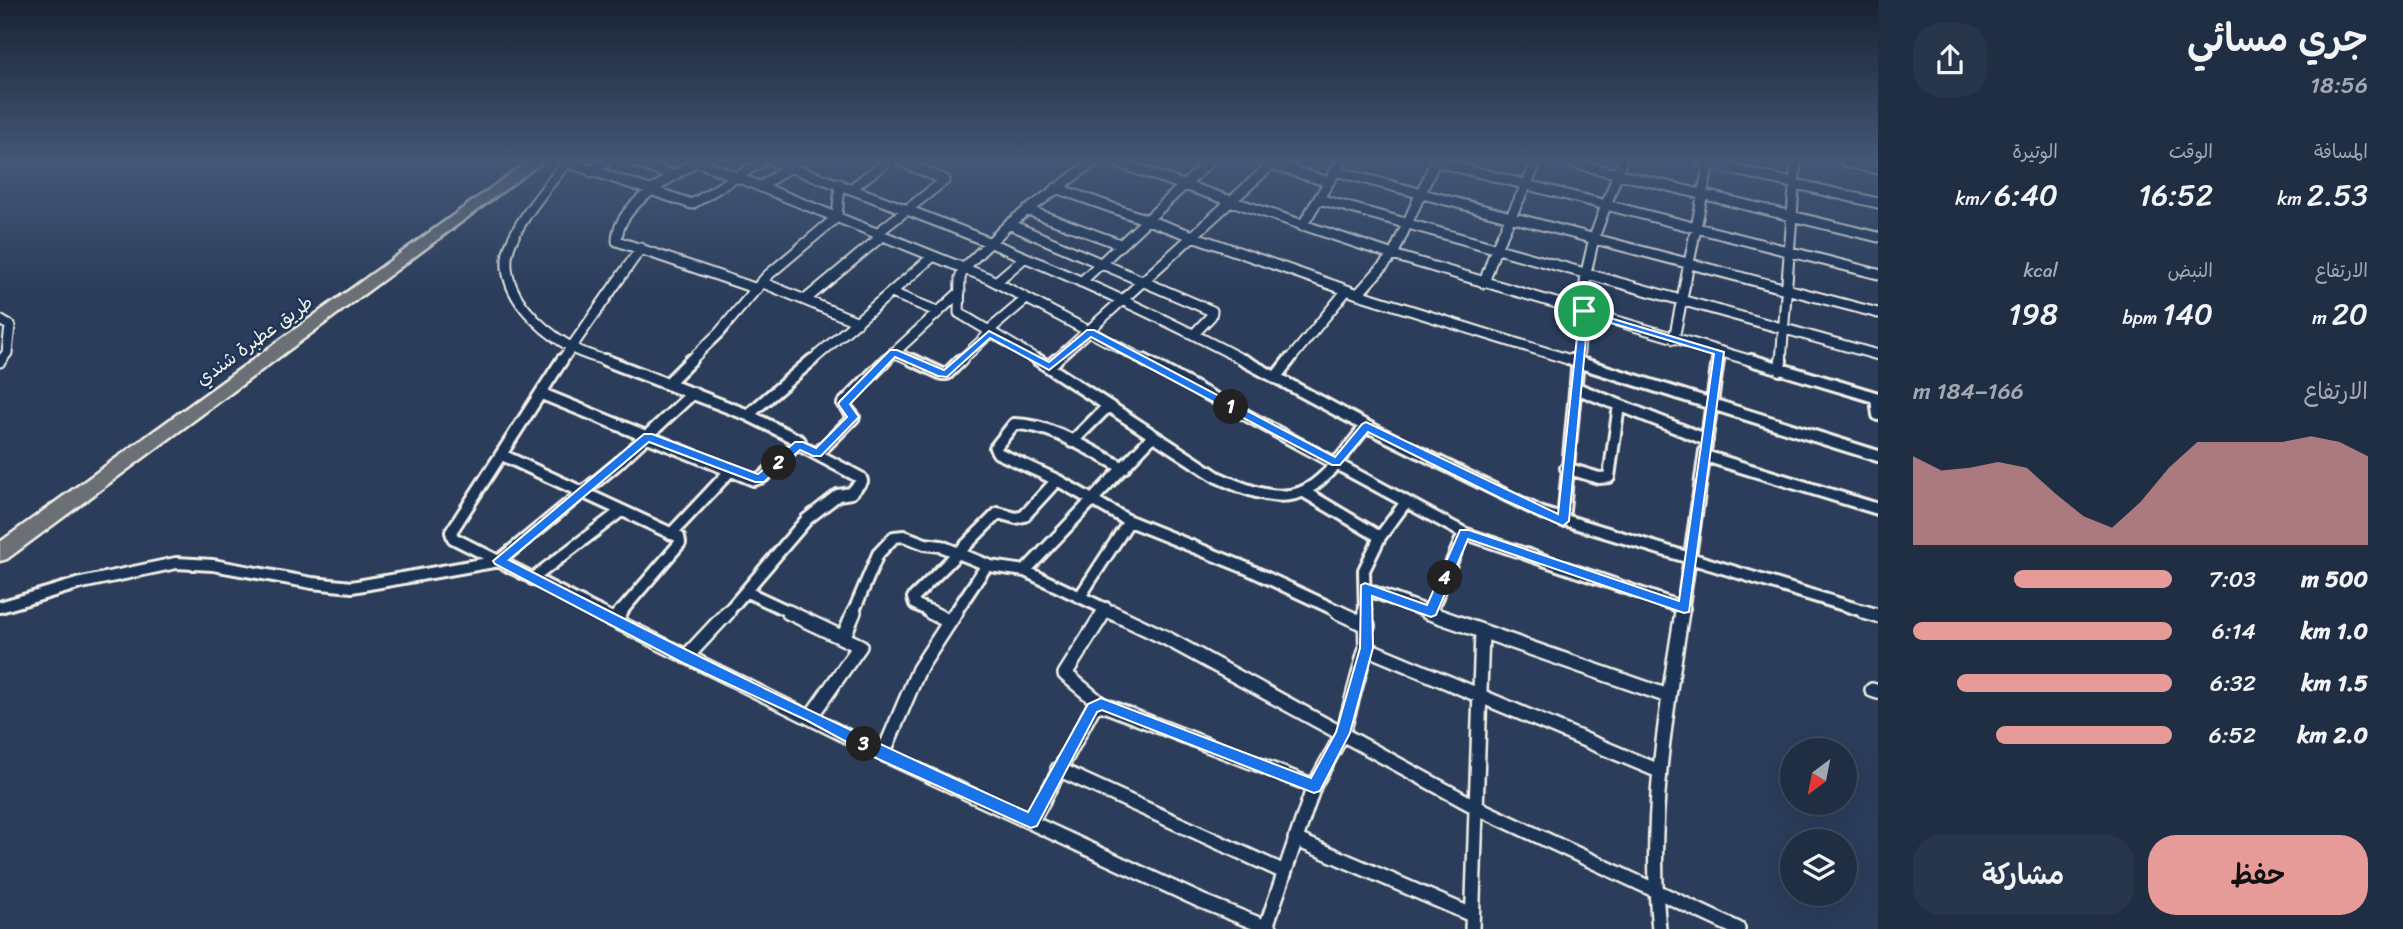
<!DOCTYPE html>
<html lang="ar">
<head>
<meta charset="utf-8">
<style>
	body { margin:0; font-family:Sriracha,"Playpen Sans Arabic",sans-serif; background:#28364b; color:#f1f3f6; direction:rtl; height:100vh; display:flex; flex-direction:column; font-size:26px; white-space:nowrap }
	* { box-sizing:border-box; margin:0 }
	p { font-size:23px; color:#a2a8b2 }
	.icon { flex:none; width:38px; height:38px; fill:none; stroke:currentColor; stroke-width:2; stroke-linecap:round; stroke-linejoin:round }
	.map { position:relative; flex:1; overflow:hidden; direction:ltr }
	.drawer { display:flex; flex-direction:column; background:#202e44; width:525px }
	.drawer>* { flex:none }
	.needle { width:46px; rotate:212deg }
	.tools { position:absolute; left:1780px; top:738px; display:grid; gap:14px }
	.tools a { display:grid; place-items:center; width:77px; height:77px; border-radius:50%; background:#202e44; box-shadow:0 7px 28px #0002,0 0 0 2px #3d4a5d; font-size:35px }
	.pin { position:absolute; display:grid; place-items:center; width:60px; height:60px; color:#fff; margin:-30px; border:4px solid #fff; border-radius:50%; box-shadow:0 2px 7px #0007 }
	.km { position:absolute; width:35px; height:35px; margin:-18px; border-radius:50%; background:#222; color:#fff; font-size:19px; line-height:35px; text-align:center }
	.round { display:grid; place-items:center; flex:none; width:74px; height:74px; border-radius:28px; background:#28364b }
	.summary { display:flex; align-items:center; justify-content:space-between; height:119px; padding:0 35px }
	h1 { font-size:38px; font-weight:600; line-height:52px }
	.figures { display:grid; grid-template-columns:repeat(3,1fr); gap:10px; height:119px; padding:7px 35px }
	.figures div { display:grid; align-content:center }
	.figures b { font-size:30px; font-weight:600 }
	.figures small { font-size:19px; font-weight:400 }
	.figures p { font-size:19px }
	.chart { height:196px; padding:14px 35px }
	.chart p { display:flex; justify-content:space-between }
	.chart svg { width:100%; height:126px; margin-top:7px; fill:#e69b98; opacity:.7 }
	.action { display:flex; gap:14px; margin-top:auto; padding:14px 35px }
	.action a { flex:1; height:80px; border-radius:28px; background:#e69b98; color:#111; font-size:28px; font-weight:600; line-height:80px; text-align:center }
	.action a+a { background:#28364b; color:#f1f3f6 }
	ul { padding:0 35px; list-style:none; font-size:23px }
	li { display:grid; grid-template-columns:112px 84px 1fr; align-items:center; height:52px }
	li i { height:18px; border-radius:9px; background:#e69b98 }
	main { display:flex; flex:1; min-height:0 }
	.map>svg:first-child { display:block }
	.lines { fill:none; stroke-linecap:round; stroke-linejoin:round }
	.street-far2-casing { stroke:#f4f1e8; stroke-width:13 }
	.street-far1-casing { stroke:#f4f1e8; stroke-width:16 }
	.street-casing { stroke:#f4f1e8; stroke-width:18 }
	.highway-casing { stroke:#f4f1e8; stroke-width:5 }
	.street-far2 { stroke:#1d3557; stroke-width:9 }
	.street-far1 { stroke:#1d3557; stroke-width:10 }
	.street { stroke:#1d3557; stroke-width:13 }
	.highway { fill:#6b7074; fill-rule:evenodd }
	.route { fill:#1a73e8; stroke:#fff; stroke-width:2; fill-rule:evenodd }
	.labels { text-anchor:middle; stroke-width:5; stroke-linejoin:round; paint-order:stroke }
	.street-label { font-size:19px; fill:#f4f1e8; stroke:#1d3557 }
</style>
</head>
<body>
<main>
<section class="drawer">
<div class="summary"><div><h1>جري مسائي</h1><p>18:56</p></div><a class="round"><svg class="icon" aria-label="share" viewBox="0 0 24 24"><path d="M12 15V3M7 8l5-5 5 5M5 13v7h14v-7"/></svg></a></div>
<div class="figures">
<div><p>المسافة</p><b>2.53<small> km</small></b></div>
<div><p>الوقت</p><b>16:52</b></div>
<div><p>الوتيرة</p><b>6:40<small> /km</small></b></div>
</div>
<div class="figures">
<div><p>الارتفاع</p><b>20<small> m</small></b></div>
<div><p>النبض</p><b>140<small> bpm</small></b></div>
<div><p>kcal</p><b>198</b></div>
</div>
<div class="chart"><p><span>الارتفاع</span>166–184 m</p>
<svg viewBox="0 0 160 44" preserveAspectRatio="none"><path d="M0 44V13L10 18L20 17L30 15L40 17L50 26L60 34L70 38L80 29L90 17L100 8L110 8L120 8L130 8L140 6L150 8L160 13V44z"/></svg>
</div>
<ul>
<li><b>500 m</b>7:03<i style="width:61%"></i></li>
<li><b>1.0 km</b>6:14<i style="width:100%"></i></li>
<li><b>1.5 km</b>6:32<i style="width:83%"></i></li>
<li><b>2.0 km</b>6:52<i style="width:68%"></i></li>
</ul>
<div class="action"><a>حفظ</a><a>مشاركة</a></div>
</section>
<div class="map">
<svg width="1878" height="929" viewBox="0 0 1878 929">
	<rect width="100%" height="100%" fill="#2b3d5b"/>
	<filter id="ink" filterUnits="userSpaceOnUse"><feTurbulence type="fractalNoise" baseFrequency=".0143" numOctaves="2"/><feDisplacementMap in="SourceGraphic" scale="14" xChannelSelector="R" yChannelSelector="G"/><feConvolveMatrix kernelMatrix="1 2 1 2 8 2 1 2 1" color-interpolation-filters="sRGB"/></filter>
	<g filter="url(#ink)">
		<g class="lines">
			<g class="street-far2-casing">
				<path id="street-far2" d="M566,162L692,204L761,162
					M567,162C549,185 510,229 507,258C504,296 539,328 569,346C581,354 597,357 610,362
					M634,162L674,176
					M695,162C668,180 617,205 617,241L757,289
					M699,162L988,278L1147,362
					M774,162C935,217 1096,282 1247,362
					M1115,162L1393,255L1756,362
					M1264,162L1329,182
					M1435,162L1393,255L1358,294L1577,362
					M1437,162L1878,274
					M1569,162L1878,237
					M1701,162L1878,203
					M1846,162L1878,169
					M1335,171L1878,313
					M591,172L606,162
					M761,186L790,167
					M852,188L886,162
					M1056,188L1358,294
					M1319,199L1878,355
					M1027,210L1120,244
					M1009,224L1212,311L1211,316L1194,334
					M1302,226L1341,162
					M876,234L945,180L902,162
					M761,282L858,322
					M996,282L1024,258
					M1081,282L1209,162
					M1484,283L1496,248L1537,162
					M892,293L939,312
					M805,300L882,236
					M0,320L10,326L7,353L0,362
					M987,332L1026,299
					M1674,339L1709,162
					M894,352L916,362
					M561,362L641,248
					M689,362L719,333L767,276L837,217L840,184
					M810,362L931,258
					M884,362L960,292
					M959,362L989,334
					M1041,362L959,313L960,278L964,268L1009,224L1093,162
					M1054,362L1272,164
					M1288,362L1347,290
					M1578,362L1586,273L1594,238L1622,162
					M1718,362L1719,352
					M1781,362L1796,162"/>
			</g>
			<g class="street-far1-casing">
				<path id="street-far1" d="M562,360L451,532L453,538L601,613
					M912,360L942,374H947L961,360
					M1038,360L1217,477C1302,516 1314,492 1366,426
					M1144,360L1464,533L1684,608
					M1243,360L1366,426L1542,513L1870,613
					M1571,360L1878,456
					M1751,360L1878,398
					M1049,367L1056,360
					M1780,370L1781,360
					M1275,378L1289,360
					M668,383L691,360
					M1576,388L1707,440
					M542,394L754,480L763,477L800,441L748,415L605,360
					M1876,398L1878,415
					M748,415L812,360
					M1072,442L1107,407
					M817,454L854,417L843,404L886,360
					M502,455L679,537L680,543L620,613
					M1705,456L1878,509
					M1124,468C1091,451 1052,424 1014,424L995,448L998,453L1057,480L1129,521L1246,568L1342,613
					M1566,468L1599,478L1609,477L1619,405
					M1306,493L1380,537
					M1563,521L1578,360
					M671,534L731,470
					M1025,571L1152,437
					M532,579L621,511
					M1365,589L1432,613
					M747,592L792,613
					M1081,595L1129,521
					M0,607L77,584L176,563L213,565L312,583L352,587L499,561L616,465L693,393
					M1431,611L1464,533
					M727,613L807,519L838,495L851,493L862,481L861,478L799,445
					M853,613L878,554L894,537L904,536L925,544L941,546L990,566L1025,571L1114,613
					M933,613L915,604L913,598L998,513L1016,518L1024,516L1057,480
					M955,613L987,565
					M1103,613L1106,608
					M1365,613L1364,570L1380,537L1406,502
					M1682,613L1718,360"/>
			</g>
			<g class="street-casing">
				<path id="street" d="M597,612L883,754L1201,901L1271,929
					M788,612L860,646L811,716
					M930,612L948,621
					M1111,612L1166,638L1474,806L1738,929
					M1338,612L1368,626
					M1427,612L1668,696
					M1864,612L1878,616
					M614,620L621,612
					M844,636L854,612
					M1366,648L1659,771
					M686,657L728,612
					M1872,690L1878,692
					M1101,704L1065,674L1104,612
					M883,754L919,669L956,612
					M1058,769L1284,872
					M1032,821L1093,708L1101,704L1314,786
					M1295,839L1472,915
					M1266,927L1314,786L1343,733L1366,648L1365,612
					M1472,929L1482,632
					M1659,929C1648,823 1665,716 1682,612"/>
			</g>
			<g class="highway-casing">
				<path id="highway" d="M527,162H542L7,559L0,561V542Z"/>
			</g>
			<use href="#street-far2" class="street-far2"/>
			<use href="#street-far1" class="street-far1"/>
			<use href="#street" class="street"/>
			<use href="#highway" class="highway"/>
		</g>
	</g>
	<linearGradient id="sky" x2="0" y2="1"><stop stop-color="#182232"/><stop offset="0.55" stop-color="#445777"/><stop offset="1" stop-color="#445777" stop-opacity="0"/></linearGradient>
	<rect width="1878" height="292" fill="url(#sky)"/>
	<path class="route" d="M1580,309L1724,352L1689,612L1684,613L1468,539L1436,615L1431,617L1372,596L1373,648L1350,733L1320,791L1314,793L1102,710L1097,712L1037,826L1031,828L878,759L806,720L681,662L495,564L493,561L644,434H652L758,474L795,442H803L816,448L847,417L838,404L840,401L890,350H897L944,370L989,331L1049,362L1087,330H1094L1335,457L1362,424L1366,422L1558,514ZM1588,316L1714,354L1679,601L1469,530H1460L1427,605L1365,583L1361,585L1360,648L1336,732L1311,778L1101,698L1088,704L1028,812C852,733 680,648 509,560L649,442L755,482H764L800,450L813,456H821L859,417L850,404L895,357L938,376L947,377L990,338L1049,370L1091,337L1332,465H1340L1368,432L1504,500L1563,526L1569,521Z"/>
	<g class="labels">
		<g class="street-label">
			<text transform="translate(254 340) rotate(-36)" y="7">طريق عطبرة شندي</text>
		</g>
	</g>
</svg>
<div class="tools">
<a><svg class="needle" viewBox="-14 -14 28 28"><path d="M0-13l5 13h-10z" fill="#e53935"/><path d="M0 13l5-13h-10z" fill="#a2a8b2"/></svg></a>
<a><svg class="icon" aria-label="layers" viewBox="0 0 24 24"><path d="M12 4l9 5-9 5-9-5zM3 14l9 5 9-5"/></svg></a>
</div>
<div class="pin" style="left:1584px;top:311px;background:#1e9e55"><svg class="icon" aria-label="arrive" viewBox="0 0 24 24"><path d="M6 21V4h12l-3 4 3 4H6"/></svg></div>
<b class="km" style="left:1231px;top:407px">1</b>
<b class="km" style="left:779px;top:463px">2</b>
<b class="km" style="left:864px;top:744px">3</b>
<b class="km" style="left:1445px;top:578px">4</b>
</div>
</main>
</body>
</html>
